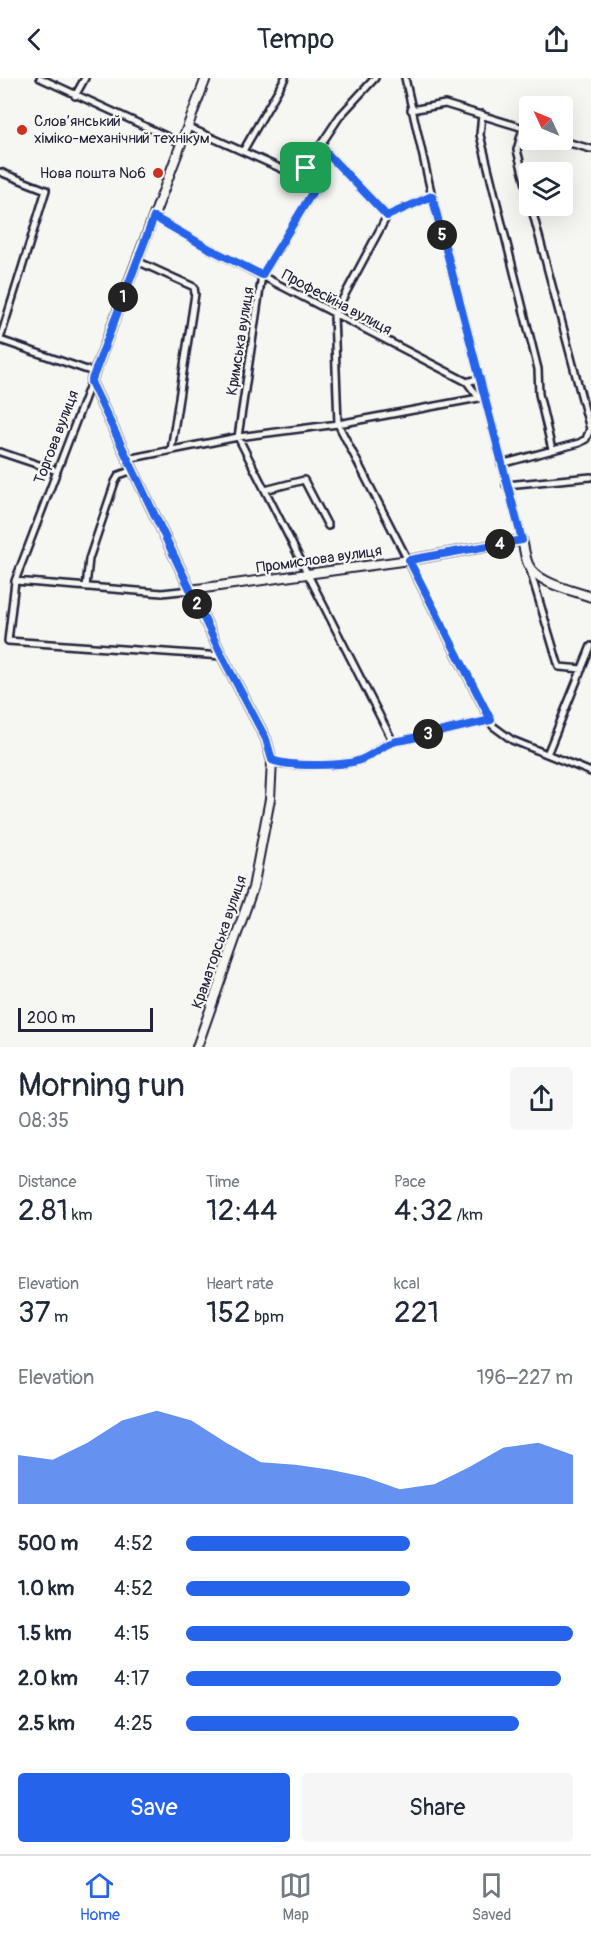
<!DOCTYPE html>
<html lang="en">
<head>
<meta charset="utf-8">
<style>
	body { margin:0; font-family:Pangolin,sans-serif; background:#f6f6f7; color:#1f2937; height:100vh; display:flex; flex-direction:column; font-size:22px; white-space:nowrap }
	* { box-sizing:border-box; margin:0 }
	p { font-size:20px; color:#747a83 }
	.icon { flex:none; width:33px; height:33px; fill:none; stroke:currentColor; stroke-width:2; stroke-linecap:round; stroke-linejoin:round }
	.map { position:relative; height:969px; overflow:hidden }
	.sheet { display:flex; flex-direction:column; background:#fff; flex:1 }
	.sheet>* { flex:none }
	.needle { width:39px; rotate:314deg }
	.controls { position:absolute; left:519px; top:18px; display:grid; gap:12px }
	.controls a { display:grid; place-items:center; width:54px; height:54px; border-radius:6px; background:#fff; box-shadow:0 6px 24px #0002; font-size:30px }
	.scale { position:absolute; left:18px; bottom:15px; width:135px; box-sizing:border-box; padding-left:6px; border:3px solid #22223b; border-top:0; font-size:16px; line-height:21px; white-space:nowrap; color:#22223b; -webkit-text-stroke:4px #f6f6f2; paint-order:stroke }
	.pin { position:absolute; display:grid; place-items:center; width:51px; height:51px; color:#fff; margin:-26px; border-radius:12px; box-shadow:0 3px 9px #0006 }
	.km { position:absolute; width:30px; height:30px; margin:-15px; border-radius:50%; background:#222; color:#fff; font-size:16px; line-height:30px; text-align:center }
	.round { display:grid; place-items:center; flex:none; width:63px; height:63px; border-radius:6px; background:#f6f6f7 }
	.head { display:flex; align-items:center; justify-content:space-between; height:102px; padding:0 18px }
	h1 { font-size:33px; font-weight:600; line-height:45px }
	.figures { display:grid; grid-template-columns:repeat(3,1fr); gap:9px; height:102px; padding:6px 18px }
	.figures div { display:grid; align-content:center }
	.figures b { font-size:30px; font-weight:600 }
	.figures small { font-size:16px; font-weight:400 }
	.figures p { font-size:16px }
	.chart { height:168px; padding:12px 18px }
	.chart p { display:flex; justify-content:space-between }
	.chart svg { width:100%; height:108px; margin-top:6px; fill:#2563eb; opacity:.7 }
	.button { display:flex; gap:12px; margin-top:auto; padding:12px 18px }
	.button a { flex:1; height:69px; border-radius:6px; background:#2563eb; color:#fff; font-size:24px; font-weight:600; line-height:69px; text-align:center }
	.button a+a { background:#f6f6f7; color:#1f2937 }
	ul { padding:0 18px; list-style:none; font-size:20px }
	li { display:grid; grid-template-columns:96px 72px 1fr; align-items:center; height:45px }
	li i { height:15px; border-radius:8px; background:#2563eb }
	header { display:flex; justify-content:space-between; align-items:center; height:78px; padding:0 18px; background:#fff; font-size:27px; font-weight:600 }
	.tab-bar { display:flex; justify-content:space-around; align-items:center; height:84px; border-top:2px solid #e0e1e3; background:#fff; font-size:16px; color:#747a83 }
	.tab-bar a { display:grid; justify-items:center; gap:3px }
	.tab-bar .on { color:#2563eb }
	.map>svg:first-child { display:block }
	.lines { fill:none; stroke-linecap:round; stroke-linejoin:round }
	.street-casing { stroke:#22223b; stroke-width:10 }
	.secondary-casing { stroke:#22223b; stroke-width:12 }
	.street { stroke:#f6f6f2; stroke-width:5 }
	.secondary { stroke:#f6f6f2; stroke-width:8 }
	.route-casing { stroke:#fff; stroke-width:12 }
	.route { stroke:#2563eb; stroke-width:8 }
	.poi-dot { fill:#c8321e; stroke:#f6f6f2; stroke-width:2 }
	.labels { text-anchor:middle; stroke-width:4.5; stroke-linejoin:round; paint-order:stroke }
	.poi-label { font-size:15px; fill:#22223b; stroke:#f6f6f2; text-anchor:start }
	.street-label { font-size:15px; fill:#22223b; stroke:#f6f6f2 }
</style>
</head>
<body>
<header><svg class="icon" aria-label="back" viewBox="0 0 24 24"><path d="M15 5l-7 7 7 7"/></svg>Tempo<svg class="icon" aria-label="share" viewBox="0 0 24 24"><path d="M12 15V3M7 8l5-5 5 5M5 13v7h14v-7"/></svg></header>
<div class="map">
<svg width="591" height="969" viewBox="0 0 591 969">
	<rect width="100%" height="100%" fill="#f6f6f2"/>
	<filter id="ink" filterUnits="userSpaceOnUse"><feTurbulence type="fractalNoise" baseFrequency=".0167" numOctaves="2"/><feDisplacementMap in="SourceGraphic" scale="12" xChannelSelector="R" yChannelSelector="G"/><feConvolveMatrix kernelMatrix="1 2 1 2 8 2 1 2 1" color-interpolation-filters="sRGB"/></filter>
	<g filter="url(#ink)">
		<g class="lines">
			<g class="street-casing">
				<path id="street" d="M40,0L181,65
					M405,0L432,118L522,462
					M75,18L85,0
					M411,32L445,26L530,52
					M482,36L480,57L538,291L539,316L552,372
					M188,49L291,95L305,97
					M523,50L517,72L530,122
					M559,62L591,71
					M321,69L387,138
					M243,73L285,0
					M314,80L323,90L322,99L262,197L238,359L392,662
					M0,94L46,112L0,261
					M316,109L314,103L304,96V92L340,38L375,0
					M432,118L387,138L334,237L338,346L493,648L512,662L591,694
					M154,139L208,170L467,304L480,300
					M137,183L194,209L195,216L171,372
					M0,262L93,294
					M91,304L15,503L8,563L222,578
					M467,304L479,320
					M0,374L57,393
					M127,381L238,359L338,346L484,319
					M501,386L579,365L586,361L590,351L531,128
					M506,407L591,399
					M265,412L304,402L328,448
					M530,492L559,589L582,591
					M15,503L162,515L190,512
					M86,509L89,481L115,404L119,397L133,392
					M548,674L591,568
					M272,683C288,689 341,688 357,683C376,677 383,663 404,662L491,642"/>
			</g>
			<g class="secondary-casing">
				<path id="secondary" d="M190,512L409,482L522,462C524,469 525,479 528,486C537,506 573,512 591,519
					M197,969L253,810L270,721L272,683L266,661L222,578L91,304L206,0"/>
			</g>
			<use href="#street" class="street"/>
			<use href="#secondary" class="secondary"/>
		</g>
	</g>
	<g class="lines" filter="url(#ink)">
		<g class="route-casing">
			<path id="route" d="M321,69L387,138L432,118L522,462L409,482L491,642L404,662C383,663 377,677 357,683C341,688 288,689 272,682L266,661L222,578L91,304L154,139L208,170L262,197L315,110V104L304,94Z"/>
		</g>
		<use href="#route" class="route"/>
	</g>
	<g class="poi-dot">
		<circle cx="22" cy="52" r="6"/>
		<circle cx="158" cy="95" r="6"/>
	</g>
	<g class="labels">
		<g class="poi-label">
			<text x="34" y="48">Слов’янський<tspan x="34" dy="17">хіміко-механічний технікум</tspan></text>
			<text x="146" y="100" text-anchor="end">Нова пошта №6</text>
		</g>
		<g class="street-label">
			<text transform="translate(337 224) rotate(28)" y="5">Професійна вулиця</text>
			<text transform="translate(240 263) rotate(-81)" y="5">Кримська вулиця</text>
			<text transform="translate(56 359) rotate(-69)" y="5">Торгова вулиця</text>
			<text transform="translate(319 481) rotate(-8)" y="5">Промислова вулиця</text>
			<text transform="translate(219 864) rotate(-71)" y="5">Краматорська вулиця</text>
		</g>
	</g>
</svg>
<div class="controls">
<a><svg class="needle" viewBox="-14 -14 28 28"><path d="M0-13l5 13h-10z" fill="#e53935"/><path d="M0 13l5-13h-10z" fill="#747a83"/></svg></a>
<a><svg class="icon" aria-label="layers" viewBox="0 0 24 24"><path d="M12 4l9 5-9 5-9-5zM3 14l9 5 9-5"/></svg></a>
</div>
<div class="scale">200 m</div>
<div class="pin" style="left:306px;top:90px;background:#1e9e55"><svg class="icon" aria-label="arrive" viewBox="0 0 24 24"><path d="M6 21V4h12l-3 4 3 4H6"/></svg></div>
<b class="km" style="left:123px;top:219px">1</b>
<b class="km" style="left:197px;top:526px">2</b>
<b class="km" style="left:428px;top:656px">3</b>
<b class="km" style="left:500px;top:466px">4</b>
<b class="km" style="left:442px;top:157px">5</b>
</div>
<section class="sheet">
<div class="head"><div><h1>Morning run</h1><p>08:35</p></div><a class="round"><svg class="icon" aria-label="share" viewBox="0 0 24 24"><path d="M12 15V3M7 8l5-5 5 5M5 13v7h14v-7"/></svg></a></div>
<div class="figures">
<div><p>Distance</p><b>2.81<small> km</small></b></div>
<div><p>Time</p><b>12:44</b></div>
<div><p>Pace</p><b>4:32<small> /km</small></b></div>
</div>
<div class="figures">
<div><p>Elevation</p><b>37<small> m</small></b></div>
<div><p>Heart rate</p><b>152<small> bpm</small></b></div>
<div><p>kcal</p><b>221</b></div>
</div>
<div class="chart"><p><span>Elevation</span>196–227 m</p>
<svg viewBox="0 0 160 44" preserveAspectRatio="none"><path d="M0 44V24L10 26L20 19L30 10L40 6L50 10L60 19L70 27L80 28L90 30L100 33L110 38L120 36L130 29L140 21L150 19L160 24V44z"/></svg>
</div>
<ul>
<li><b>500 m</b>4:52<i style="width:58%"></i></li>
<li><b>1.0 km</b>4:52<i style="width:58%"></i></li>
<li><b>1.5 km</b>4:15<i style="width:100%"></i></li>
<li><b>2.0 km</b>4:17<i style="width:97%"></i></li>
<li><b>2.5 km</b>4:25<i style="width:86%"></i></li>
</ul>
<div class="button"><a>Save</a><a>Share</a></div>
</section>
<nav class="tab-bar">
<a class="on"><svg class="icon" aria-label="home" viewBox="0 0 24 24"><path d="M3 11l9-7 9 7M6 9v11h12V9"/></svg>Home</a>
<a><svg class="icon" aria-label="map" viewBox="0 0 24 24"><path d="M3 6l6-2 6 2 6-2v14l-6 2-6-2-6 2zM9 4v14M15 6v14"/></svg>Map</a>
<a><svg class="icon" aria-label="saved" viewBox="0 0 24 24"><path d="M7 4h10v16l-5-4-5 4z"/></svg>Saved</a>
</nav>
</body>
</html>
